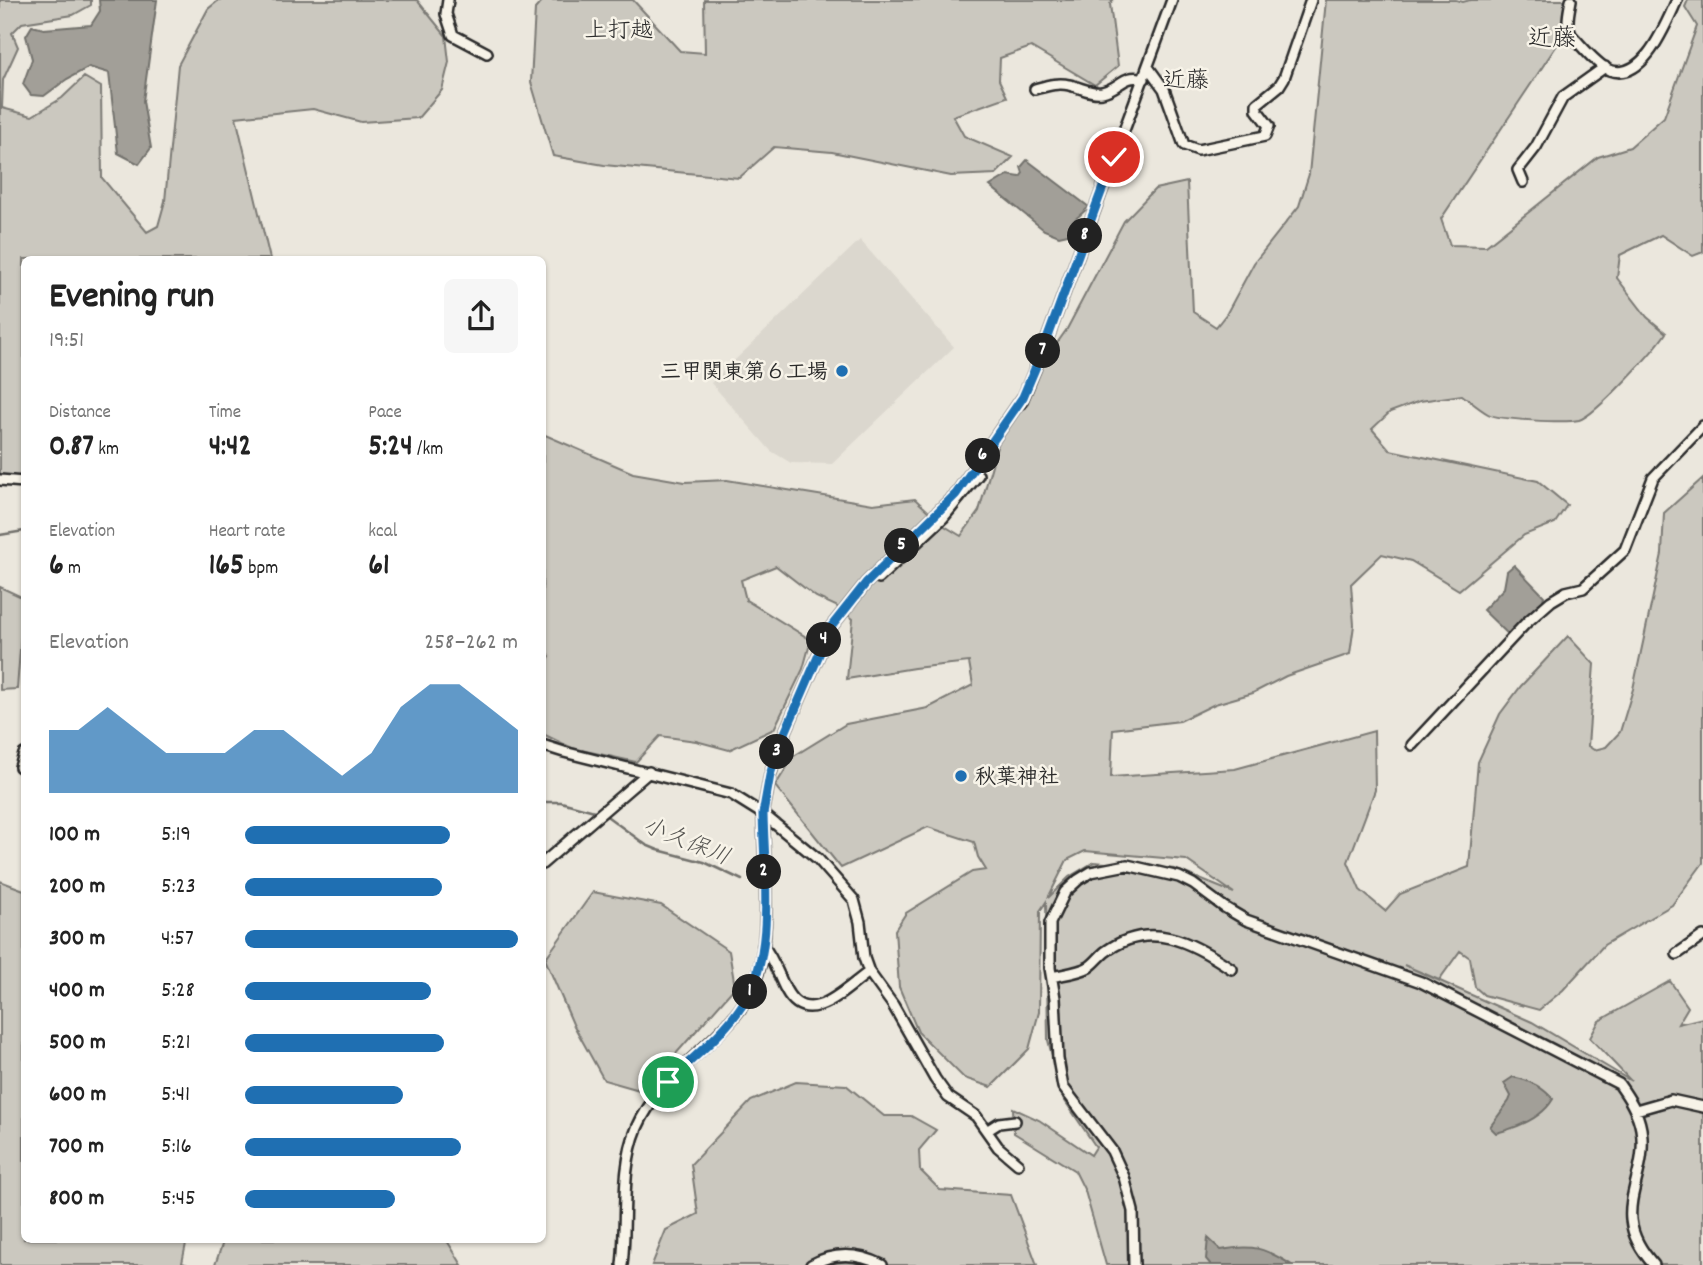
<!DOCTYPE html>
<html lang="en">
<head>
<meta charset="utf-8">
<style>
	body { margin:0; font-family:Dekko,"Klee One",sans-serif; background:#f6f6f6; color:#222; height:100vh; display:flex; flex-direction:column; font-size:26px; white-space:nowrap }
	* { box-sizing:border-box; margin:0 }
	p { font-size:23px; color:#767676 }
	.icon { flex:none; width:38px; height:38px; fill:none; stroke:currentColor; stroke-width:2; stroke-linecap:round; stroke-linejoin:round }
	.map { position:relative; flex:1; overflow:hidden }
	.drawer { position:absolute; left:21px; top:256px; width:525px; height:987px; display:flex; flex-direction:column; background:#fff; border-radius:10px; box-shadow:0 2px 5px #0004 }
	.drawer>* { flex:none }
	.pin { position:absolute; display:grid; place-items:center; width:60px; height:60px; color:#fff; margin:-30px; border:4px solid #fff; border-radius:50%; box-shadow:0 2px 7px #0007 }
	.km { position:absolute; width:35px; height:35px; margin:-18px; border-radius:50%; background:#222; color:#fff; font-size:19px; line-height:35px; text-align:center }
	.round { display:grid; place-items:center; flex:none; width:74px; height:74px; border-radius:10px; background:#f6f6f6 }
	.headline { display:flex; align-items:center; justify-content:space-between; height:119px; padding:0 28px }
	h1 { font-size:38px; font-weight:700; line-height:52px }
	.figures { display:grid; grid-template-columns:repeat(3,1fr); gap:10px; height:119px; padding:7px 28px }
	.figures div { display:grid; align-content:center }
	.figures b { font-size:30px; font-weight:700 }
	.figures small { font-size:19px; font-weight:400 }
	.figures p { font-size:19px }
	.chart { height:196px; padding:14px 28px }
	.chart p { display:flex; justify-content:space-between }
	.chart svg { width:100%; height:126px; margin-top:7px; fill:#1f6fb2; opacity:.7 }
	ul { padding:0 28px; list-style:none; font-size:23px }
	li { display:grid; grid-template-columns:112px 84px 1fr; align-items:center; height:52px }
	li i { height:18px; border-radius:9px; background:#1f6fb2 }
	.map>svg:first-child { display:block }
	.built { fill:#dbd7ce }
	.green { fill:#cbc8bf; stroke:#7b7a75; stroke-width:2; fill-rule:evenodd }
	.water { fill:#a29f98; stroke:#72716c; stroke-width:2 }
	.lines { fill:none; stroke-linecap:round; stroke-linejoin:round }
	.stream { stroke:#72716c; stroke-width:2.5 }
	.minor-casing { stroke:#2b2b2b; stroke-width:14 }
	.minor { stroke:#f7f3e8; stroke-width:9 }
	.route-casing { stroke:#fff; stroke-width:14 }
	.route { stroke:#1f6fb2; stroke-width:9 }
	.poi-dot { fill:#1f6fb2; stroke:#f7f3e8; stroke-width:2.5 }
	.labels { text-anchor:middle; stroke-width:5; stroke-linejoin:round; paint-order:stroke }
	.poi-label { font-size:21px; font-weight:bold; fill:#2b2b2b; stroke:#f7f3e8; text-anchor:end }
	.neighbourhood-label { font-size:23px; fill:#2b2b2b; stroke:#f7f3e8 }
	.water-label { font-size:23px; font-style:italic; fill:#555451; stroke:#f7f3e8 }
	.quarter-label { font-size:24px; fill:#2b2b2b; stroke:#f7f3e8 }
</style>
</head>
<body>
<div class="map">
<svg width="1703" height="1265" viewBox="0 0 1703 1265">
	<rect width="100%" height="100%" fill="#ebe7dd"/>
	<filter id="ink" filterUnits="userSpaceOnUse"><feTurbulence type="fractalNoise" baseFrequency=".0143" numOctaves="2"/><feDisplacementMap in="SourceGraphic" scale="14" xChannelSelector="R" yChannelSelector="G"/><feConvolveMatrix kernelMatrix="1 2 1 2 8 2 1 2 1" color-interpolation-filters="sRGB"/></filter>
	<g filter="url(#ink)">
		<path class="built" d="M860,240L954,347L832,464L791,463L771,451L711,383Z"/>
		<path class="green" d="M0,0H91V5L73,15L22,23L12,33L18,47L3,80L2,108L32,116L62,98L84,77L101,87L102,178L147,232L158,226L165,201L178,65L208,9L219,0H417L446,36L449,62L442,90L418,118L361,122L313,109L236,117L270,259H24V481L0,480Z
			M543,0H633L680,51L705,53L704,0H1113L1110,4L1118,66L1095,85L1031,47L1000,58L999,80L1007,97L953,116L964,136L1013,157L996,174L951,176L832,152L774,147L739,178L604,165L553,156L531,82L535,9Z
			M1326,0H1456L1463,2L1470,0H1573L1574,7L1559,42L1441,219L1450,245L1486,246L1598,157L1630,147L1664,117L1697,26L1685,7L1688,0H1703V252L1693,256L1661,235L1620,255L1617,278L1647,317L1666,333C1655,350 1596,415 1579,420C1566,423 1498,420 1488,414C1479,409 1470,401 1462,395L1420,401L1390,412L1372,429L1390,450L1538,481L1567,505L1555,523L1524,535L1459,590L1411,561L1382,554L1351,584L1354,625L1350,654L1286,676L1253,693L1215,704L1180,721L1113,729L1111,777L1235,769L1374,731L1375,790L1348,862L1360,890L1385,911L1400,894L1469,867L1478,762L1500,714L1521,686L1568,636L1594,664L1588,746L1594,750L1606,747L1620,732L1633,689L1662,554L1664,513L1703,478V863L1672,905L1604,945L1563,990L1539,1010L1484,995L1475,987L1470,958L1460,951L1439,980L1404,965L1532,1022L1631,1081L1590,1038L1599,1021L1670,981L1688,1007L1678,1024L1703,1018V1265H1106L1085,1191L1075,1171L1014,1133L1013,1108L1039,1120L1091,1155L1096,1147L1063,1098L1048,1040L1046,902L1040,911L1039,1012L1029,1049L991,1087L964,1078L918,1032L899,987L895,930L906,913L972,872L986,870L978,857L974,842L928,827L841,868L775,786L794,756L846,724L928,708L973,685L969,662L914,668L847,679L853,619L836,606L816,597L776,566L741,580L746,600L811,640L803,669L774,729L729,750L696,741L660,736L636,762L572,748L543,734L542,669L550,656L542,646L543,434L633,473L685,482L727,480L873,504L915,499L943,525L961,536L979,511L1006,415L1067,329L1124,221L1155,189L1187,182L1193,312L1216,327L1227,313L1254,263L1299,206L1309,174ZM1085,851L1186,860L1234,893L1175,869L1094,862L1069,877L1048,898L1067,860Z
			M0,587L24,598L17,689L0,690Z
			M0,881L24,890V1239H187L182,1263L188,1265H0Z
			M593,892L661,905L729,951L735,987L643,1091L604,1080L573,1024L545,959Z
			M796,1082L846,1085L884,1116H911L936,1130L919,1150L920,1170L940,1190L1011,1195L1037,1265H652L666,1230L698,1214L691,1164L751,1101Z
			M224,1239H446L462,1265H215Z"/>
		<path class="water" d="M99,0H157L143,101L151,148L139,164L118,153L109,73L89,67L67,79L44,96L31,95L23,84L32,59L26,36L32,26L44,29L91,25L100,11Z
			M1027,160L1089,207L1071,223L1068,234L1059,236L1044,230L990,186L1008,175L1020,177L1023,173L1021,167Z
			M1514,565L1544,596L1542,603L1510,636L1483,610L1504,588L1507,571Z
			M1513,1077C1532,1081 1543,1088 1553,1099C1542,1118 1516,1128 1496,1133L1490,1127L1509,1101L1511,1096L1504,1083Z
			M1208,1238L1221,1250C1254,1244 1264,1248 1292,1265H1211L1206,1259Z"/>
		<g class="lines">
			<path class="stream" d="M0,535L24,531
				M542,802H561L598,812
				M604,814L646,845L658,850L704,862L742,880"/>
			<g class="minor-casing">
				<path id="minor" d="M448,0L446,14L453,35L487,53
					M1571,0C1569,12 1565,25 1572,36C1582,46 1596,64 1609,70C1644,83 1666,23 1677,0
					M1148,67L1164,89L1184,145L1198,150L1265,136L1269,126L1257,110V104L1279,86L1284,78L1311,0
					M1035,89C1046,86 1058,82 1069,85C1080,87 1091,94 1102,92C1121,88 1123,73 1144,79
					M1523,182L1518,170L1536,147L1563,97L1605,67
					M1021,403L1045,345L1172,0
					M0,480L24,482
					M879,578L943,518L978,475
					M542,745L564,752L731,794L763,814L818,859L854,900L860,922L864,958L869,972L893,1005L935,1079L948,1097L976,1116L998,1147L1018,1164
					M1412,745L1526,623L1551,601L1566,592L1583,588L1625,550L1653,478L1703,426
					M20,767L24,754
					M542,864L649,772
					M763,946C774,959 778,975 786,990C808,1031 847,987 869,972
					M1677,954L1703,936
					M1052,977C1064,974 1078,973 1089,967C1095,963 1099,957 1105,952C1150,919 1192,942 1232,969
					M1636,1110L1671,1100L1703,1107
					M988,1130L999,1123L1015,1121
					M622,1265C627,1222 620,1168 637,1128C654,1089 688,1064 717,1035C733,1019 749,1001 756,979C772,936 764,861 763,814L770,776L778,749L831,627L866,583L956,494L1023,397
					M811,1265C834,1252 858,1253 882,1265
					M1134,1265L1133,1211L1124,1177L1112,1151L1063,1087L1058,1059L1055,998L1050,968V923L1065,892L1078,880L1091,872L1127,865L1179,877L1193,884L1224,907L1246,920L1421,982L1619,1084C1629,1098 1638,1112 1641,1129C1650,1181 1605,1212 1654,1265"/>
			</g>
			<use href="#minor" class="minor"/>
		</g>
	</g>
	<g class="lines" filter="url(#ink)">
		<g class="route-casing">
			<path id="route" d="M668,1082C693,1057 724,1034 743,1004C776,956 764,870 763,814L770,775L778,749L831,627L866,583L956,494L1023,397L1045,345L1114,157"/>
		</g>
		<use href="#route" class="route"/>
	</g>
	<g class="poi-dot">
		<circle cx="842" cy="371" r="7"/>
		<circle cx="961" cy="776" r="7"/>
	</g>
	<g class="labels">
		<g class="poi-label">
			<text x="828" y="378">三甲関東第６工場</text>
			<text x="975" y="783" text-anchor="start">秋葉神社</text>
		</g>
		<g class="neighbourhood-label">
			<text x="619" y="37">上打越</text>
			<text x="1186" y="87">近藤</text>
		</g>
		<g class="water-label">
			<text transform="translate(687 840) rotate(22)" y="8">小久保川</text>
		</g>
		<g class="quarter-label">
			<text x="1552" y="45">近藤</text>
		</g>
	</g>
</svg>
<div class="pin" style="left:668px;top:1082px;background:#1e9e55"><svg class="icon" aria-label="arrive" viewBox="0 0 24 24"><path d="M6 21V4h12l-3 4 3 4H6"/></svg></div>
<div class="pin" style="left:1114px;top:157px;background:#d93025"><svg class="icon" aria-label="check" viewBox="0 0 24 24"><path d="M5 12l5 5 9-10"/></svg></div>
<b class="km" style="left:750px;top:992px">1</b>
<b class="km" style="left:764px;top:872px">2</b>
<b class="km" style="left:777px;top:752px">3</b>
<b class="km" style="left:824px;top:640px">4</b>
<b class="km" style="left:902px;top:546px">5</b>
<b class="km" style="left:983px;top:456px">6</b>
<b class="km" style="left:1043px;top:351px">7</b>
<b class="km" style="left:1085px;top:236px">8</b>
<section class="drawer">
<div class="headline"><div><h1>Evening run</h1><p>19:51</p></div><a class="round"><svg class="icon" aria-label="share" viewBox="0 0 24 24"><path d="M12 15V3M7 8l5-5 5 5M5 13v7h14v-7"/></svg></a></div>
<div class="figures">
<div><p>Distance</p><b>0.87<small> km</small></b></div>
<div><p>Time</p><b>4:42</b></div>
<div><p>Pace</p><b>5:24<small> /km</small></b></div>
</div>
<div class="figures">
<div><p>Elevation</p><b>6<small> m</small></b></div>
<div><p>Heart rate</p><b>165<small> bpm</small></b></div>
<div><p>kcal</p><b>61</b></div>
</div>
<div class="chart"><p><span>Elevation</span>258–262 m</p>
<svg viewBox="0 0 160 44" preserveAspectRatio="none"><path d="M0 44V22L10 22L20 14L30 22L40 30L50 30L60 30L70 22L80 22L90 30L100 38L110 30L120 14L130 6L140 6L150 14L160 22V44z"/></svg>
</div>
<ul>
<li><b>100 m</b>5:19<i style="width:75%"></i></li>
<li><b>200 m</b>5:23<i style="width:72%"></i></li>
<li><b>300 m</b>4:57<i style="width:100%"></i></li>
<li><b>400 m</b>5:28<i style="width:68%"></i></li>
<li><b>500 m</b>5:21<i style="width:73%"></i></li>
<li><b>600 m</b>5:41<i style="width:58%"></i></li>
<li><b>700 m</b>5:16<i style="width:79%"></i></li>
<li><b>800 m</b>5:45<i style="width:55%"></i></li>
</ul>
</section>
</div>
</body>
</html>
